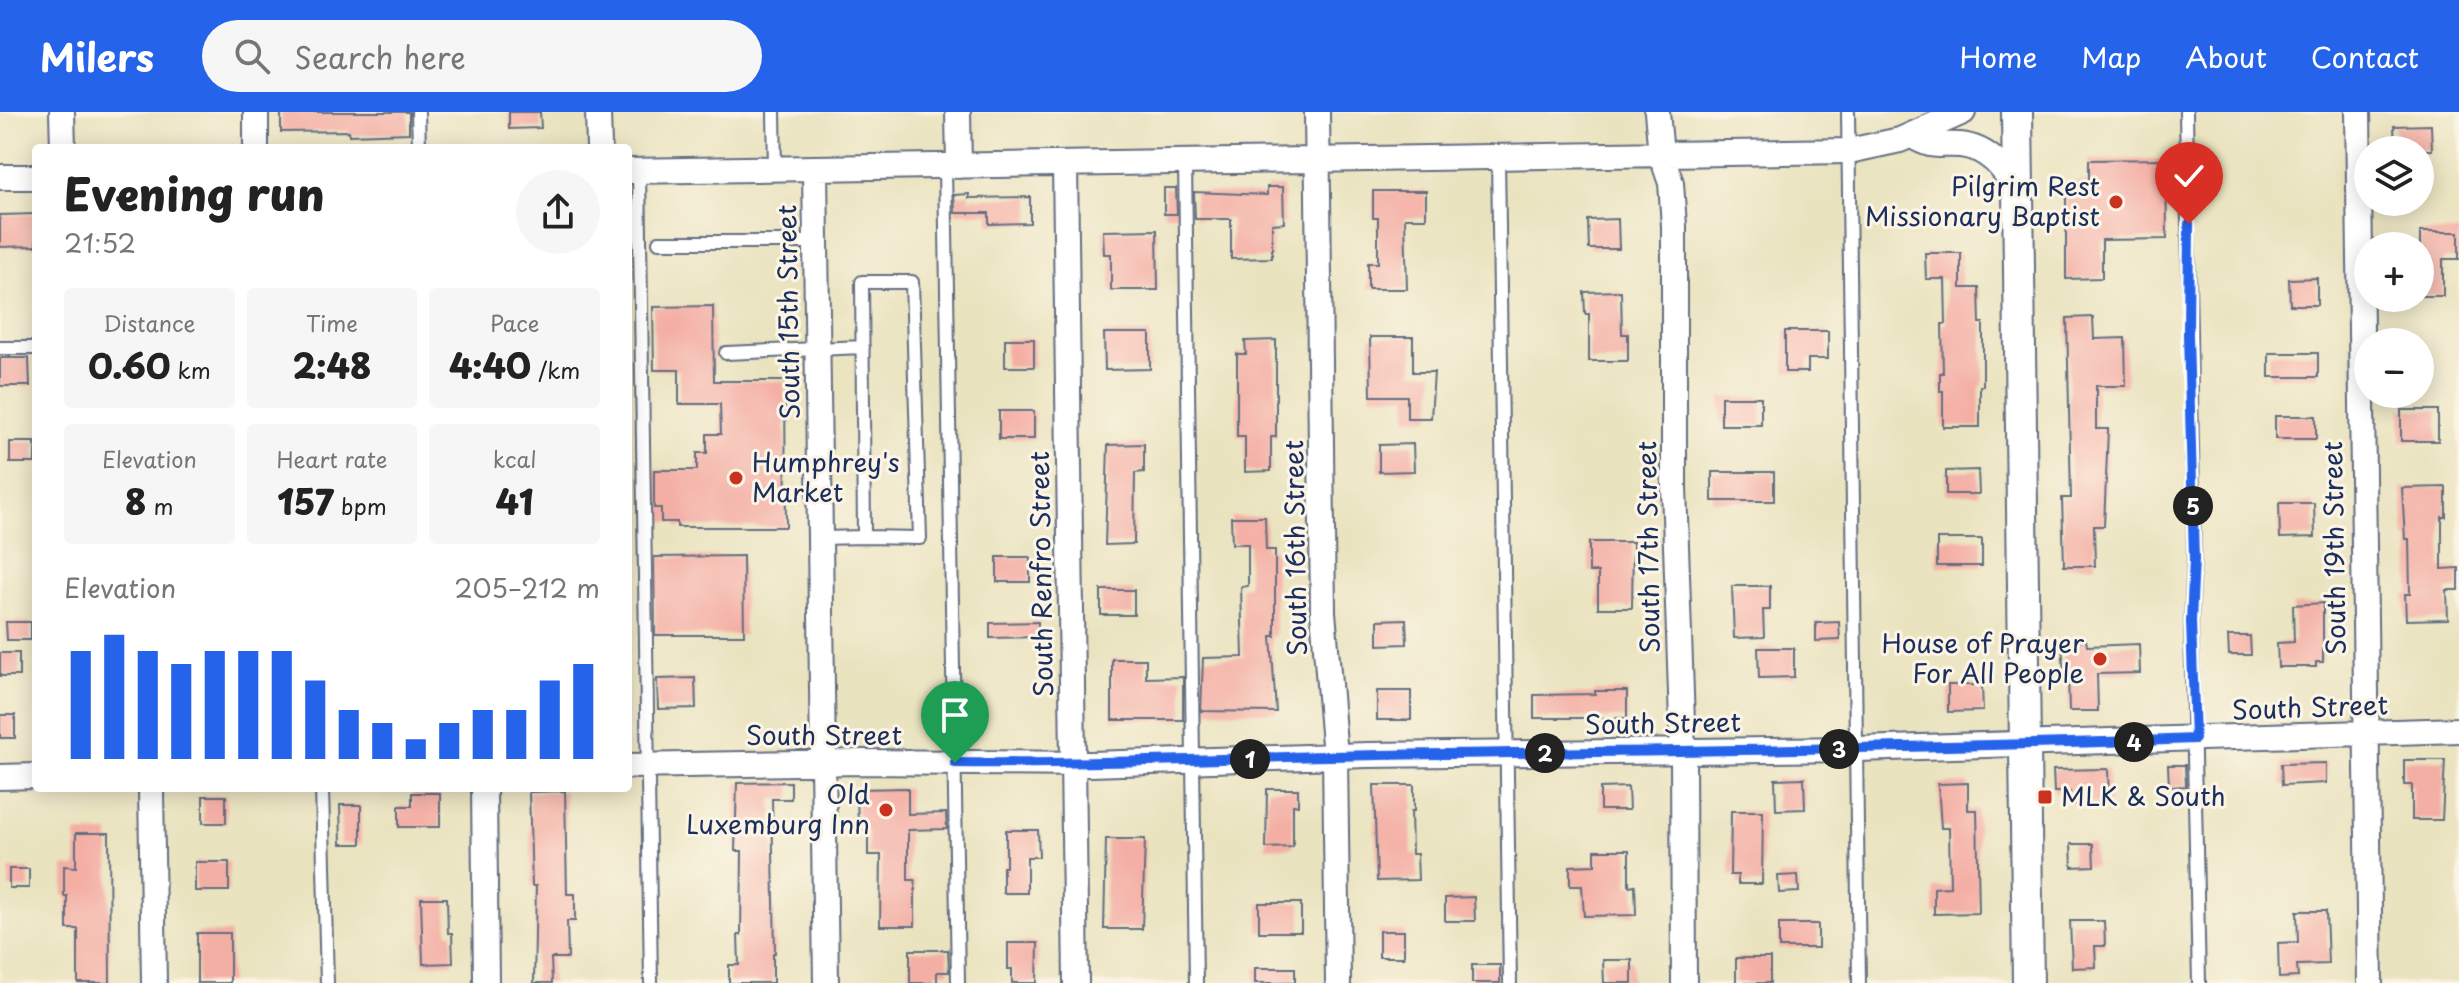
<!DOCTYPE html>
<html lang="en">
<head>
<meta charset="utf-8">
<style>
	body { margin:0; font-family:"Playpen Sans",sans-serif; background:#f6f6f6; color:#222; height:100vh; display:flex; flex-direction:column; font-size:30px; white-space:nowrap }
	* { box-sizing:border-box; margin:0 }
	p { font-size:26px; color:#767676 }
	.icon { flex:none; width:44px; height:44px; fill:none; stroke:currentColor; stroke-width:2; stroke-linecap:round; stroke-linejoin:round }
	.map { position:relative; flex:1; overflow:hidden }
	.side { position:absolute; left:32px; top:32px; width:600px; height:648px; display:flex; flex-direction:column; background:#fff; border-radius:8px; box-shadow:0 4px 20px #0003 }
	.side>* { flex:none }
	.controls { position:absolute; left:2354px; top:24px; display:grid; gap:16px }
	.controls a { display:grid; place-items:center; width:80px; height:80px; border-radius:50%; background:#fff; box-shadow:0 4px 20px #0003; font-size:40px }
	.pin { position:absolute; display:grid; place-items:center; width:68px; height:68px; color:#fff; margin:-82px -34px; border-radius:50% 50% 50% 0; rotate:-45deg; box-shadow:0 0 8px #0007 }
	.pin .icon { rotate:45deg }
	.km { position:absolute; width:40px; height:40px; margin:-20px; border-radius:50%; background:#222; color:#fff; font-size:22px; line-height:40px; text-align:center }
	.round { display:grid; place-items:center; flex:none; width:84px; height:84px; border-radius:42px; background:#f6f6f6 }
	.head { display:flex; align-items:center; justify-content:space-between; height:136px; padding:0 32px }
	h1 { font-size:44px; font-weight:800; line-height:60px }
	.metrics { display:grid; grid-template-columns:repeat(3,1fr); gap:12px; height:136px; padding:8px 32px }
	.metrics div { display:grid; align-content:center; border-radius:8px; background:#f6f6f6; text-align:center }
	.metrics b { font-size:34px; font-weight:800 }
	.metrics small { font-size:22px; font-weight:400 }
	.metrics p { font-size:22px }
	.chart { height:224px; padding:16px 32px }
	.chart p { display:flex; justify-content:space-between }
	.chart svg { width:100%; height:144px; margin-top:8px; stroke:#2563eb; stroke-width:6 }
	header { display:flex; align-items:center; gap:48px; box-sizing:border-box; height:112px; padding:0 40px; background:#2563eb; color:#fff }
	header strong { font-size:38px }
	nav { display:flex; gap:44px; margin-inline-start:auto; font-size:28px }
	.search { width:560px; height:72px; background:#f6f6f6; display:flex; align-items:center; gap:20px; box-sizing:border-box; padding:0 28px; border-radius:44px; color:#767676; font-size:30px }
	.map>svg:first-child { display:block }
	.building { fill:#f4afa5 }
	.lines { fill:none; stroke-linecap:round; stroke-linejoin:round }
	.service-casing { stroke:#636e80; stroke-width:16 }
	.minor-casing { stroke:#636e80; stroke-width:28 }
	.tertiary-casing { stroke:#636e80; stroke-width:34 }
	.service { stroke:#fff; stroke-width:12 }
	.minor { stroke:#fff; stroke-width:24 }
	.tertiary { stroke:#fff; stroke-width:30 }
	.route-casing { stroke:#fff; stroke-width:16 }
	.route { stroke:#2563eb; stroke-width:10 }
	.poi-dot { fill:#c8321e; stroke:#fcf5e5; stroke-width:3 }
	.labels { text-anchor:middle; stroke-width:6; stroke-linejoin:round; paint-order:stroke }
	.poi-label { font-size:26px; fill:#1b2f5e; stroke:#fcf5e5; text-anchor:end }
	.street-label { font-size:26px; fill:#1b2f5e; stroke:#fcf5e5 }
</style>
</head>
<body>
<header>
<strong>Milers</strong>
<div class="search"><svg class="icon" aria-label="search" viewBox="0 0 24 24"><circle cx="10" cy="10" r="6"/><path d="M15 15l6 6"/></svg>Search here</div>
<nav><a>Home</a><a>Map</a><a>About</a><a>Contact</a></nav>
</header>
<div class="map">
<svg width="2459" height="871" viewBox="0 0 2459 871">
	<rect width="100%" height="100%" fill="#fcf5e5"/>
	<filter id="ink" filterUnits="userSpaceOnUse"><feTurbulence type="fractalNoise" baseFrequency=".0125" numOctaves="2"/><feDisplacementMap in="SourceGraphic" scale="16" xChannelSelector="R" yChannelSelector="G"/><feConvolveMatrix kernelMatrix="1 2 1 2 8 2 1 2 1" color-interpolation-filters="sRGB"/></filter>
	<filter id="wash" filterUnits="userSpaceOnUse"><feTurbulence type="fractalNoise" baseFrequency=".006" numOctaves="4" result="noise"/><feDisplacementMap in="SourceGraphic" scale="32" xChannelSelector="R" yChannelSelector="G"/><feGaussianBlur stdDeviation="1.8" result="paint"/><feColorMatrix in="noise" values="0 0 0 0 0 0 0 0 0 0 0 0 0 0 0 0 0 1.4 0 .05"/><feComposite in="paint" operator="in"/></filter>
	<g filter="url(#wash)">
		<rect width="100%" height="100%" fill="#eae3c0"/>
		<g id="blocks">
			<path class="building" d="M281,0H409V21L349,23V19L281,20Z
				M509,0H540L541,16L509,17Z
				M2431,13L2432,38H2395L2394,14Z
				M2166,47L2167,127L2102,128V166L2066,167V70H2089V48Z
				M1267,75H1283L1284,111L1272,112V146L1231,147V107H1195L1194,80L1267,83Z
				M1164,76H1176L1177,102H1164Z
				M1373,79H1426V106H1405L1407,177H1368V151H1378V106H1373Z
				M969,82V86L1030,85V111L989,112V101H955L954,83Z
				M36,102V134L0,135V103Z
				M1618,107L1619,137H1589L1588,108Z
				M1157,118L1158,178H1111V142H1104L1103,119Z
				M2420,120H2459V147H2443V184H2420Z
				M1925,141H1961V176H1979L1980,211H1983V274H1980V315H1943V279H1940V261H1943L1942,212H1946L1945,167H1926Z
				M2317,166V193H2290L2289,167Z
				M1621,179L1622,222H1628V249H1589V202H1585L1584,180Z
				M713,194L714,269H785L786,415H677V410H661V396H654V358H697V341H707V322H721L720,292H679V258H654L653,195Z
				M2093,205L2094,227L2125,226L2126,274H2096V317H2108L2104,414H2094L2095,454H2064L2062,386H2071L2067,206Z
				M1785,219H1828V247H1808V260H1785Z
				M1104,221H1150V257L1105,258Z
				M1370,225H1413V260H1434L1431,306H1407V284H1371Z
				M1005,227H1034V255H1005Z
				M1276,228V325H1271V359L1245,360V325H1237V242H1246L1245,229Z
				M2269,241H2318V265H2269Z
				M0,246H29L30,274H0Z
				M1721,285H1761V313H1721Z
				M2401,298H2438V329H2401Z
				M999,299H1034V327H999Z
				M2275,304H2316V327H2275Z
				M10,330H35V351H10Z
				M1144,332V360L1135,361L1134,432L1105,433L1108,333Z
				M1413,332L1414,359L1379,360V333Z
				M1978,358L1979,382H1946V359Z
				M1712,360H1774V389H1712Z
				M2446,375V405H2442V457L2459,456V478H2447L2448,507L2406,508L2405,482H2410L2409,427H2405L2402,376Z
				M2279,391H2314L2315,425L2280,426Z
				M1231,405H1265L1266,438H1275V524H1271L1276,600L1201,599L1203,546L1243,545L1241,475L1248,474V432H1232Z
				M1937,427H1982V454H1937Z
				M1589,430H1633L1632,496H1598V460H1589Z
				M743,444L744,523H655L654,445Z
				M997,445H1030V470H997Z
				M1732,474H1770V498H1763L1764,525L1734,526Z
				M1101,478H1134V503H1101Z
				M2323,491V550H2316V555H2278L2277,531L2294,530L2293,493Z
				M1406,507L1407,532L1378,533V508Z
				M6,510H31V528H7Z
				M1038,510V525L990,526V511Z
				M1839,510L1840,528L1816,529V511Z
				M2228,524H2250L2251,543H2229Z
				M2086,528L2087,534L2139,532L2140,561L2097,562L2098,599H2069L2068,563L2064,564L2062,529Z
				M1758,536H1794V565L1759,566Z
				M0,541H19V564H0Z
				M1112,547H1146V566L1183,565V608H1112Z
				M695,566L696,596L658,597L657,567Z
				M1948,573H1982L1983,599L1948,600Z
				M1377,579H1411V608H1377Z
				M1595,579H1627V606H1534V583L1595,582Z
				M0,603H15V626H0Z
				M2404,648H2445L2442,708H2412V673H2404Z
				M2326,651V671L2282,673L2281,652Z
				M2168,653H2185L2186,674L2169,675Z
				M2108,657L2109,691L2070,692V680H2054L2053,658Z
				M1804,666L1805,697L1776,698L1775,667Z
				M791,670V687H772L775,841H773V871H729V853H739L738,823H741L742,739H735L737,671Z
				M1968,671V698H1977L1979,801L1934,802V776L1950,775L1949,716H1941L1938,672Z
				M1374,673H1414V699H1411L1412,742H1417L1418,768L1377,769Z
				M1628,675L1629,698H1600V676Z
				M908,676V702L946,701L947,717L908,718V768H915V814H880L881,743H868V718H858L857,677Z
				M1267,677H1298V693H1293V735L1266,736Z
				M565,679L567,782H575V809H567L568,846H551L552,871H534L536,774H532L529,680Z
				M412,681H440V715H399V694H412Z
				M203,684H226V711H203Z
				M340,693H361V732H341Z
				M1731,699H1763L1762,772H1738V763H1730Z
				M1006,718H1038L1039,745H1027V781H1003V755H1006Z
				M76,721H109L110,871H78V817H67V784H64V754L76,755Z
				M1106,727H1145L1142,817H1104Z
				M2071,732H2093L2094,754L2072,755Z
				M1595,738H1629V774L1635,773L1636,803L1584,804L1582,774H1570V754L1595,753Z
				M195,750H229V779H195Z
				M9,757H29V776H9Z
				M1798,763L1799,780L1779,781L1778,764Z
				M1474,785L1475,809H1445V786Z
				M421,786H447L448,821H452L453,851L423,852Z
				M1259,791H1301V820H1259Z
				M2297,799H2326L2328,852L2297,853L2298,865L2279,866L2278,831L2298,830Z
				M2070,809H2104L2105,834H2095L2096,855L2072,856Z
				M1779,812H1818V836H1779Z
				M1379,819H1404V845H1379Z
				M197,821H230V871H197Z
				M1008,831H1038L1037,871H1012V857H1008Z
				M910,838H948L949,860H937V871H910Z
				M1736,846H1770V871H1736Z
				M1603,848H1632V871H1604Z
				M1472,853H1500V871H1472Z
				M1255,856H1295V871H1255Z"/>
		</g>
	</g>
	<g filter="url(#ink)">
		<use href="#blocks" fill-opacity="0" stroke="#636e80" stroke-width="2"/>
		<g class="lines">
			<g class="service-casing">
				<path id="service" d="M418,0L419,36
					M774,0L775,57
					M1848,0L1859,871
					M2186,0L2194,447L2191,509L2199,871
					M1498,45L1510,871
					M1185,51L1196,871
					M945,54L958,871
					M639,59L651,871
					M659,130H816
					M862,170H912L920,426L864,425Z
					M0,236H36
					M726,241L863,235
					M821,426L864,425
					M322,676L327,871"/>
			</g>
			<g class="minor-casing">
				<path id="minor" d="M62,0L63,36
					M598,0L599,36
					M958,0L959,54
					M1317,0L1323,500L1335,644L1338,871
					M1657,0L1661,42L1671,71L1674,114V375L1683,640L1684,871
					M2358,0L2370,871
					M1912,24C1936,38 1936,31 1960,33C1989,36 2003,56 2017,78
					M256,36V0
					M1065,52L1076,871
					M815,56L826,871
					M628,59L1849,39L1900,28L1963,0
					M0,65H36
					M628,654L862,650L1091,652L1367,643L1857,637L2459,618
					M0,665L36,664
					M151,676L154,871
					M484,676L486,871"/>
			</g>
			<g class="tertiary-casing">
				<path id="tertiary" d="M2017,0L2028,871"/>
			</g>
			<use href="#service" class="service"/>
			<use href="#minor" class="minor"/>
			<use href="#tertiary" class="tertiary"/>
		</g>
	</g>
	<g class="lines" filter="url(#ink)">
		<g class="route-casing">
			<path id="route" d="M955,651C1097,653 1238,645 1379,643C1651,639 1923,637 2195,627L2191,509L2194,447L2188,223L2189,112"/>
		</g>
		<use href="#route" class="route"/>
	</g>
	<g class="poi-dot">
		<circle cx="2116" cy="90" r="8"/>
		<circle cx="736" cy="366" r="8"/>
		<circle cx="2100" cy="547" r="8"/>
		<rect x="2037" y="677" width="16" height="16" rx="4"/>
		<circle cx="886" cy="698" r="8"/>
	</g>
	<g class="labels">
		<g class="poi-label">
			<text x="2100" y="84">Pilgrim Rest<tspan x="2100" dy="30">Missionary Baptist</tspan></text>
			<text x="752" y="360" text-anchor="start">Humphrey's<tspan x="752" dy="30">Market</tspan></text>
			<text x="2084" y="541">House of Prayer<tspan x="2084" dy="30">For All People</tspan></text>
			<text x="870" y="692">Old<tspan x="870" dy="30">Luxemburg Inn</tspan></text>
			<text x="2061" y="694" text-anchor="start">MLK &amp; South</text>
		</g>
		<g class="street-label">
			<text transform="translate(789 200) rotate(-91)" y="9">South 15th Street</text>
			<text transform="translate(1649 435) rotate(-91)" y="9">South 17th Street</text>
			<text transform="translate(1296 436) rotate(-91)" y="9">South 16th Street</text>
			<text transform="translate(2335 436) rotate(-91)" y="9">South 19th Street</text>
			<text transform="translate(1042 462) rotate(-91)" y="9">South Renfro Street</text>
			<text transform="translate(2310 596) rotate(-2)" y="9">South Street</text>
			<text transform="translate(1663 612) rotate(-1)" y="9">South Street</text>
			<text x="824" y="633">South Street</text>
		</g>
	</g>
</svg>
<div class="controls">
<a><svg class="icon" aria-label="layers" viewBox="0 0 24 24"><path d="M12 4l9 5-9 5-9-5zM3 14l9 5 9-5"/></svg></a>
<a>+</a>
<a>−</a>
</div>
<div class="pin" style="left:955px;top:651px;background:#1e9e55"><svg class="icon" aria-label="arrive" viewBox="0 0 24 24"><path d="M6 21V4h12l-3 4 3 4H6"/></svg></div>
<div class="pin" style="left:2189px;top:112px;background:#d93025"><svg class="icon" aria-label="check" viewBox="0 0 24 24"><path d="M5 12l5 5 9-10"/></svg></div>
<b class="km" style="left:1250px;top:647px">1</b>
<b class="km" style="left:1545px;top:641px">2</b>
<b class="km" style="left:1839px;top:637px">3</b>
<b class="km" style="left:2134px;top:630px">4</b>
<b class="km" style="left:2193px;top:394px">5</b>
<section class="side">
<div class="head"><div><h1>Evening run</h1><p>21:52</p></div><a class="round"><svg class="icon" aria-label="share" viewBox="0 0 24 24"><path d="M12 15V3M7 8l5-5 5 5M5 13v7h14v-7"/></svg></a></div>
<div class="metrics">
<div><p>Distance</p><b>0.60<small> km</small></b></div>
<div><p>Time</p><b>2:48</b></div>
<div><p>Pace</p><b>4:40<small> /km</small></b></div>
</div>
<div class="metrics">
<div><p>Elevation</p><b>8<small> m</small></b></div>
<div><p>Heart rate</p><b>157<small> bpm</small></b></div>
<div><p>kcal</p><b>41</b></div>
</div>
<div class="chart"><p><span>Elevation</span>205–212 m</p>
<svg viewBox="0 0 160 44" preserveAspectRatio="none"><path d="M5 44V11M15 44V6M25 44V11M35 44V15M45 44V11M55 44V11M65 44V11M75 44V20M85 44V29M95 44V33M105 44V38M115 44V33M125 44V29M135 44V29M145 44V20M155 44V15"/></svg>
</div>
</section>
</div>
</body>
</html>
